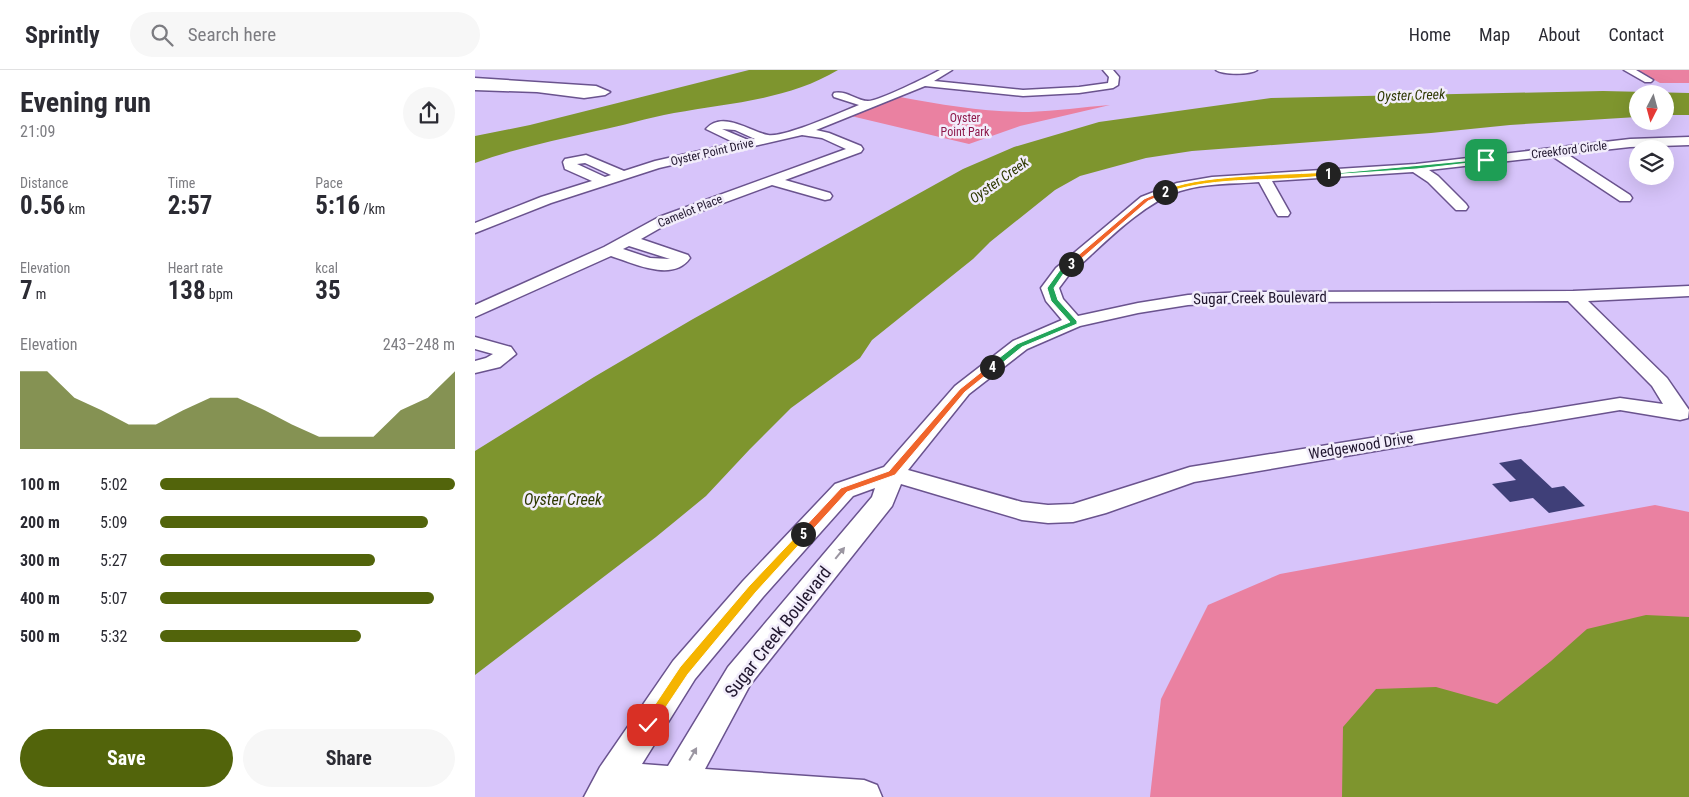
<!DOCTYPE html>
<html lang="en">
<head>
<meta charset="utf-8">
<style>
	body { margin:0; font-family:"Roboto Condensed",sans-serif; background:#f7f7f7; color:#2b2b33; height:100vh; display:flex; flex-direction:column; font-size:19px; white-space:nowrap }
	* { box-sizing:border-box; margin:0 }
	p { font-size:16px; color:#7c7c81 }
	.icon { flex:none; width:28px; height:28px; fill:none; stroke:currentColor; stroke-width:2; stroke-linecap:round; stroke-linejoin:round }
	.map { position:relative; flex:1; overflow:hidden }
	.side { display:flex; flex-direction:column; background:#fff; width:475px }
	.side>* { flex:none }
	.needle { width:32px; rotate:186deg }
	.buttons { position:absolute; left:1154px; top:15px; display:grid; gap:10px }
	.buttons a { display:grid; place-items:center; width:45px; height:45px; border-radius:50%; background:#fff; box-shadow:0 5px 20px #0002; font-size:25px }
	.pin { position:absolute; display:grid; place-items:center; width:42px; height:42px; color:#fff; margin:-21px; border-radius:10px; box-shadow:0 2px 8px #0006 }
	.km { position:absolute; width:25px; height:25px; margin:-12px; border-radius:50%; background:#222; color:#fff; font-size:14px; line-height:25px; text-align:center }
	.round { display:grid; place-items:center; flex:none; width:52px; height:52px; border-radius:26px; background:#f7f7f7 }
	.headline { display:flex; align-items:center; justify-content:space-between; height:85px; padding:0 20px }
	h1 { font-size:28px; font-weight:700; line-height:38px }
	.metrics { display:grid; grid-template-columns:repeat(3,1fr); gap:8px; height:85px; padding:5px 20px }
	.metrics div { display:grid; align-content:center }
	.metrics b { font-size:25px; font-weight:700 }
	.metrics small { font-size:14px; font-weight:400 }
	.metrics p { font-size:14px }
	.chart { height:140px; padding:10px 20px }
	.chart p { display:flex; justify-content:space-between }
	.chart svg { width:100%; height:90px; margin-top:5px; fill:#52640b; opacity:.7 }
	.cta { display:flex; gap:10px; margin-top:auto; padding:10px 20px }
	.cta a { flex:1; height:58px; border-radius:30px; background:#52640b; color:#fff; font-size:20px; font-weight:700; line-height:58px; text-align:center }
	.cta a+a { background:#f7f7f7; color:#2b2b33 }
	ul { padding:0 20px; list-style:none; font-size:16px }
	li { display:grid; grid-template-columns:80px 60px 1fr; align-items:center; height:38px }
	li i { height:12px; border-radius:6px; background:#52640b }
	header { display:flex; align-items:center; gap:30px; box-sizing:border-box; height:70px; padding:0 25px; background:#fff; border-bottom:1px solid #e1e1e2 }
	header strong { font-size:24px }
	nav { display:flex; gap:28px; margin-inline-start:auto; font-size:18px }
	.search { width:350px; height:45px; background:#f7f7f7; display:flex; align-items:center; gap:12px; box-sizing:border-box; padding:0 18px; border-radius:28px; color:#7c7c81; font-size:19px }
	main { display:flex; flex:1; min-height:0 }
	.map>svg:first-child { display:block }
	.green { fill:#ea81a1 }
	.water { fill:#7e952e }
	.building { fill:#3f3f78 }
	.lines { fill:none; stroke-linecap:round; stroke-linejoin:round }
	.minor-casing { stroke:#6a538e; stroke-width:3 }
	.minor { fill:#fff; fill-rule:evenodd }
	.oneway { fill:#9b96a1 }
	.split-1 { fill:#22a559; stroke:#fff }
	.split-2 { fill:#f5b400; stroke:#fff }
	.split-3 { fill:#f0652b; stroke:#fff }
	.split-4 { fill:#22a559; stroke:#fff }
	.split-5 { fill:#f0652b; stroke:#fff }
	.split-6 { fill:#f5b400; stroke:#fff }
	.labels { text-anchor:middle; stroke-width:5; stroke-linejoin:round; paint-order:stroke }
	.far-park-label { font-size:12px; fill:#8e1a4b; stroke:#f2edfb }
	.far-street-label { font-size:12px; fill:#20162e; stroke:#f2edfb }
	.far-water-label { font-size:14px; font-style:italic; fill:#2e3901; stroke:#f2edfb }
	.street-label { font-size:15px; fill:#20162e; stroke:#f2edfb }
	.water-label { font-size:16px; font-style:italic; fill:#2e3901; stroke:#f2edfb }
	.near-street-label { font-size:18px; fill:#20162e; stroke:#f2edfb }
</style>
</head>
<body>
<header>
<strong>Sprintly</strong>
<div class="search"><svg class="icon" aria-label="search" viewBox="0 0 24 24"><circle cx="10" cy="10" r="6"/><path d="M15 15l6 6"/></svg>Search here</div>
<nav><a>Home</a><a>Map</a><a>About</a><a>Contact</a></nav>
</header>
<main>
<section class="side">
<div class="headline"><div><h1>Evening run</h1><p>21:09</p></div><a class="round"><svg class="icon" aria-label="share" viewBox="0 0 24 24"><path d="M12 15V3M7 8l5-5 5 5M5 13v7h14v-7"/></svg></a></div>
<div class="metrics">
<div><p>Distance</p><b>0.56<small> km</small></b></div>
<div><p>Time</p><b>2:57</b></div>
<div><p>Pace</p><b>5:16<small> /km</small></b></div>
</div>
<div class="metrics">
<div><p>Elevation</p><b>7<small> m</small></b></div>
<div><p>Heart rate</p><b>138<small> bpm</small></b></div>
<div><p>kcal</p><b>35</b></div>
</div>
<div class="chart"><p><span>Elevation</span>243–248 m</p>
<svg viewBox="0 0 160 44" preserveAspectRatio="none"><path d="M0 44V6L10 6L20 19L30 25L40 32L50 32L60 25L70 19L80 19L90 25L100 32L110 38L120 38L130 38L140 25L150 19L160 6V44z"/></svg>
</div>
<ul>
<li><b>100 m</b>5:02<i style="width:100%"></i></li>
<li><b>200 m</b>5:09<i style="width:91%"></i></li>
<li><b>300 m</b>5:27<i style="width:73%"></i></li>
<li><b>400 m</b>5:07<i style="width:93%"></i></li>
<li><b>500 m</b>5:32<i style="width:68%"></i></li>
</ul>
<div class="cta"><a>Save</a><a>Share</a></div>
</section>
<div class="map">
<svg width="1214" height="727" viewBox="0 0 1214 727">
	<rect width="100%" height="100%" fill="#d7c4fa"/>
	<path class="green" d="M1161,0H1214V13H1185Z
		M425,27C468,35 510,42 554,42C581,41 608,37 635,35L545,56L494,74L376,46Z
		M1180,435L1214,442V727H675L686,629L733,535L805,504Z"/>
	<path class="water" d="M274,0H363C313,30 254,33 199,43C172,48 147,56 121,61C80,70 39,79 0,93V66L55,55Z
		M1128,21L1214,23V45H1190V24H1162V47L1035,55L956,63L717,81L671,88L605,106L580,120L515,172L498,189L397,270L385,288L316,338L275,379L231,426L181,467L0,605V381L119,307L218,249L488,99L539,77L624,52L796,28Z
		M1171,545L1214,547V727H867L868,657L901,619L961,617L1022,634L1076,591L1112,559Z"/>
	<path class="building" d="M1046,389L1077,418L1089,416L1110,436L1074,443L1058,428L1035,432L1017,414L1041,410L1024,393Z"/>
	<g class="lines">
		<g class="minor-casing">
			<path id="minor" d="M465,0H477L459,11L548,20L604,17L633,13L634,7L628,0H638L644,7L643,15L638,18L604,23L548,26L450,16L341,60L354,63L386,76L388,79L386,82L310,110L355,123L357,126L355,129L350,130L297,115L194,153L166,169L213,185L215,188C198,213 158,193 136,186L0,247V235L129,177L184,147L371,79L347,68L327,65L184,98L76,133L0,163V153L66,127L117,111L90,99L88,92L90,89L111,85L149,101L180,91L260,73L231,59C248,40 275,62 293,65C309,68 366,42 384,35L359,27L358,25L359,23C371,20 382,31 393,31C404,31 454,6 465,0ZM247,59L260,60L280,69L273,70ZM110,93L136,105L130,107L102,94ZM154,176L195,189L175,188L148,179Z
				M741,0H782C775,5 748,5 741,0Z
				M1149,0H1161L1178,10L1176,12H1170Z
				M0,8L121,16L135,22L130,25L109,28L62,22L0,20V14H2H0Z
				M1214,67V75L1155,77L1092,84L1155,125L1157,128L1155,131H1145L1077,86L954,100L963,106L991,134L993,137L991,140H981L953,112L938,102L797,111L815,143L813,146H803L801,143L784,112C758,114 730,113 705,121C665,134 625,178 593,206L584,218L588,229L603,246L663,233L713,225L768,222L1098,221L1214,216V226L1113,231L1192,308L1214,340L1213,348L1205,350L1145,340L970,369L719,412L631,443L598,452L573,453L547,450L426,414L417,436L275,615L230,699L389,710L402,715L407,727H109L125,697L198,591L268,511L360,414L409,397L480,316L538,271L587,250L571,231L566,218L581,198L666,127L702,113L737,107L941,94L1155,69ZM1093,231L1177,316L1188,334L1145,328L715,397L598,434L573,435L547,432L433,400L494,324L552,279L605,256L663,243L713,235L768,232ZM400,418L397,427L253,597L193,696L167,694L220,609L288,527L378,426Z
				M0,267L36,277L41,284L25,297L0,303V291L11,288L18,284L0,279Z"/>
		</g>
		<use href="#minor" class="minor"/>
	</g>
	<defs><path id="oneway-solid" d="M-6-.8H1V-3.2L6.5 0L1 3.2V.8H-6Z" transform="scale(1.25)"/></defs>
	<g class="oneway">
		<use href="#oneway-solid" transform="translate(365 483) rotate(-51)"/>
		<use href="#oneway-solid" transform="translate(218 684) rotate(-60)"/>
	</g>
	<path class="split-1" d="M1011,89L1012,91L942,99L853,105L851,104Z"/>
	<path class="split-2" d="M853,102L855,105C800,113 743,105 690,123L688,122C714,104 817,105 853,102Z"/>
	<path class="split-3" d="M690,120L692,123L673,131L598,196H594V193L669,129Z"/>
	<path class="split-4" d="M594,193L599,194L589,203L579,218L583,230L602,251V254L547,277L520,299H515V295L542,274L595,252L576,231L572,218L585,200Z"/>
	<path class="split-5" d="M515,295L521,297L490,322L420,405L372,422L332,466H325V462L366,418L414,401L485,319Z"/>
	<path class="split-6" d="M328,461L333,464L332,466L281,522L213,604L177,658L173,660L169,658L167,655L169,651L205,597L274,516L325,462Z"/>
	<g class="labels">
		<g class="far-park-label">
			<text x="490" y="52">Oyster<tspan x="490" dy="14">Point Park</tspan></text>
		</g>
		<g class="far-street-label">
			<text transform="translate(1094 80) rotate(-7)" y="4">Creekford Circle</text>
			<text transform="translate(237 82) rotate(-13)" y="4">Oyster Point Drive</text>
			<text transform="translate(215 141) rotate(-22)" y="4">Camelot Place</text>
		</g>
		<g class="far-water-label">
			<text transform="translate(936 25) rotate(-2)" y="5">Oyster Creek</text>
			<text transform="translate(524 110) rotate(-35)" y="5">Oyster Creek</text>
		</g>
		<g class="street-label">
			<text transform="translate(785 228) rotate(-1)" y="5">Sugar Creek Boulevard</text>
			<text transform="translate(886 376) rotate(-9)" y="5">Wedgewood Drive</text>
		</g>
		<g class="water-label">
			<text x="88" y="435">Oyster Creek</text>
		</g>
		<g class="near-street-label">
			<text transform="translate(303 562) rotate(-52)" y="6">Sugar Creek Boulevard</text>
		</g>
	</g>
</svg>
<div class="buttons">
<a><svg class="needle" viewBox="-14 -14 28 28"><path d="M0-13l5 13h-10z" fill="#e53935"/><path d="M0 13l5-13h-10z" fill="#7c7c81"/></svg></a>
<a><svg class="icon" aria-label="layers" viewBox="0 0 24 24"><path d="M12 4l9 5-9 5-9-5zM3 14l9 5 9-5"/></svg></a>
</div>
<div class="pin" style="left:1011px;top:90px;background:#1e9e55"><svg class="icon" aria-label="arrive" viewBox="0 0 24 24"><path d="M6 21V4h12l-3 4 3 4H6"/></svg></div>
<div class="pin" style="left:173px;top:655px;background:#d93025"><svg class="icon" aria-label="check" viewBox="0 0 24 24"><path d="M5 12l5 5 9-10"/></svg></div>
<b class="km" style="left:853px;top:104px">1</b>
<b class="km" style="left:690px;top:122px">2</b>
<b class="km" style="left:596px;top:194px">3</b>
<b class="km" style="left:517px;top:297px">4</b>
<b class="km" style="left:328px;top:464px">5</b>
</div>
</main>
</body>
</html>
